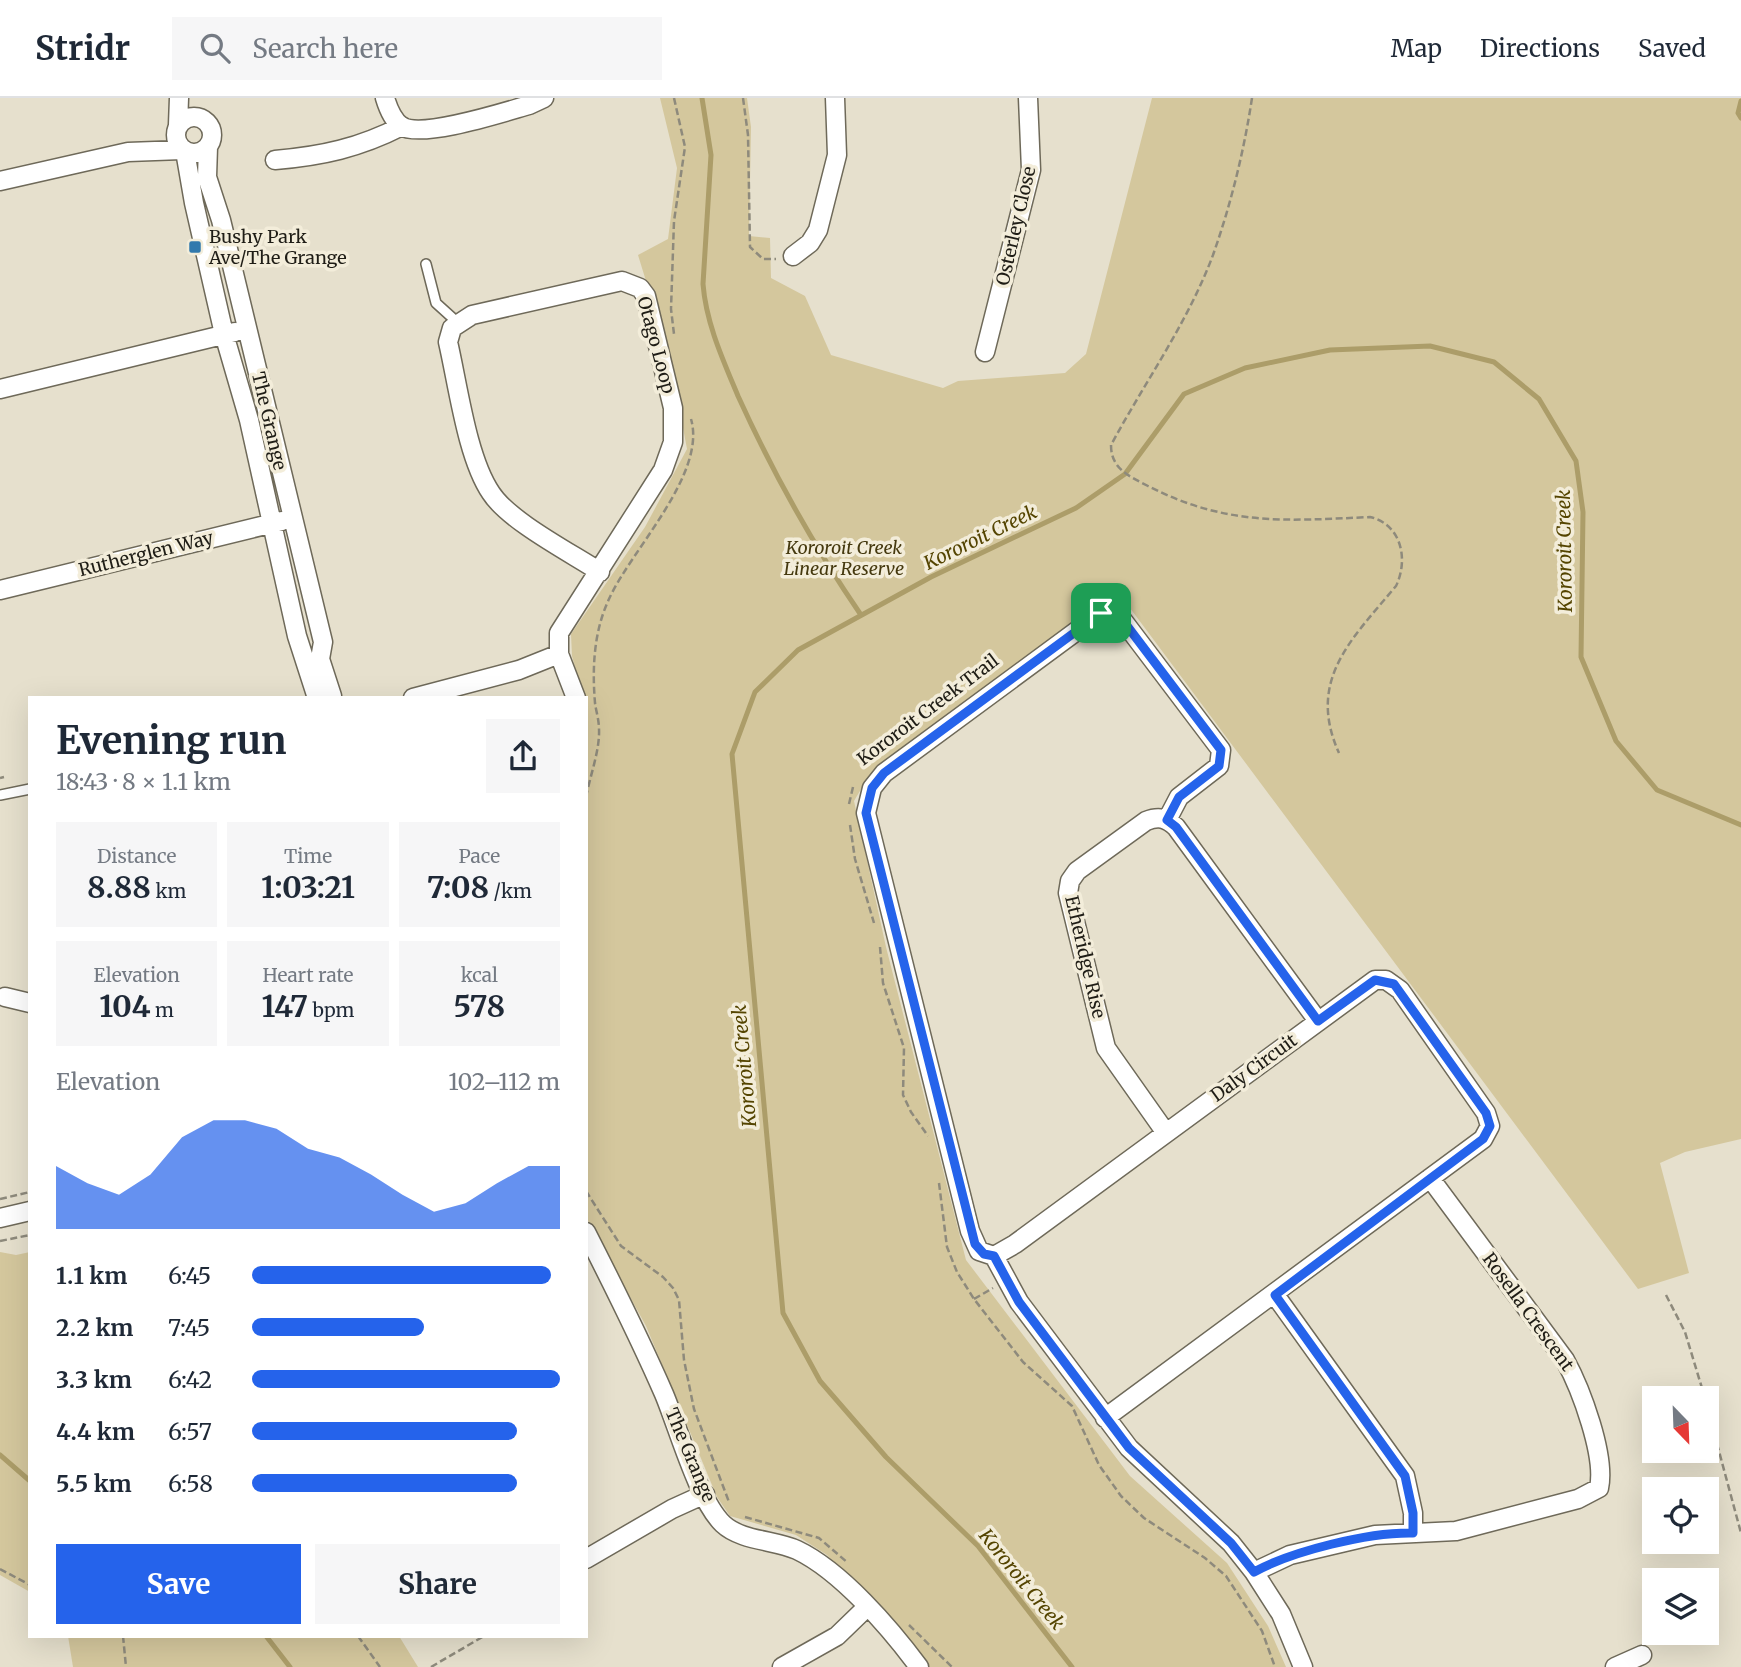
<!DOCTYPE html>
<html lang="en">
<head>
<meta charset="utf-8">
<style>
	body { margin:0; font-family:Merriweather,serif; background:#f6f6f7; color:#1f2937; height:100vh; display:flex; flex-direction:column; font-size:26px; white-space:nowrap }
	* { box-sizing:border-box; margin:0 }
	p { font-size:23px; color:#747a83 }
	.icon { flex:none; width:38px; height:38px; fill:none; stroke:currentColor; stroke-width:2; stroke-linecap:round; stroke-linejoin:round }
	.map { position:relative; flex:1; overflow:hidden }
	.details { position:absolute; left:28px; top:598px; width:560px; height:942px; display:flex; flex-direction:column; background:#fff; border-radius:0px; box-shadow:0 7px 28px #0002 }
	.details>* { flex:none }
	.needle { width:46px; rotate:157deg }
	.controls { position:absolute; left:1642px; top:1288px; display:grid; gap:14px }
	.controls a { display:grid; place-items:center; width:77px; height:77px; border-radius:0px; background:#fff; box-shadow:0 7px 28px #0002; font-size:35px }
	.pin { position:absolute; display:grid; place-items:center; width:60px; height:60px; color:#fff; margin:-30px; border-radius:14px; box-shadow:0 4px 10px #0006 }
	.round { display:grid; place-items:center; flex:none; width:74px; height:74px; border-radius:0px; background:#f6f6f7 }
	.head { display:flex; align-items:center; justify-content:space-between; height:119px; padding:0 28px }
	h1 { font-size:38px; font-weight:700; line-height:52px }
	.metrics { display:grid; grid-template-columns:repeat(3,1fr); gap:10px; height:119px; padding:7px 28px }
	.metrics div { display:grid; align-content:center; border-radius:0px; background:#f6f6f7; text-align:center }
	.metrics b { font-size:30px; font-weight:700 }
	.metrics small { font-size:19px; font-weight:400 }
	.metrics p { font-size:19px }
	.chart { height:196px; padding:14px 28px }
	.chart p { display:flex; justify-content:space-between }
	.chart svg { width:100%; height:126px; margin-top:7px; fill:#2563eb; opacity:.7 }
	.action { display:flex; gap:14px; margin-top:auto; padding:14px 28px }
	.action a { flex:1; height:80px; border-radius:0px; background:#2563eb; color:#fff; font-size:28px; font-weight:700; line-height:80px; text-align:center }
	.action a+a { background:#f6f6f7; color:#1f2937 }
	ul { padding:0 28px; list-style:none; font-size:23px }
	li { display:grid; grid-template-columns:112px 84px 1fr; align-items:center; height:52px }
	li i { height:18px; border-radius:9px; background:#2563eb }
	header { display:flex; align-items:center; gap:42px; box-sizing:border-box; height:98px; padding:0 35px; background:#fff; border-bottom:2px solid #e0e1e3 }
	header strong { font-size:33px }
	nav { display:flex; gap:38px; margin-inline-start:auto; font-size:24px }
	.search { width:490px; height:63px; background:#f6f6f7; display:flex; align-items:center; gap:18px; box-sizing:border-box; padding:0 24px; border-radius:0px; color:#747a83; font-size:26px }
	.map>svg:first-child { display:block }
	.green { fill:#d4c79d }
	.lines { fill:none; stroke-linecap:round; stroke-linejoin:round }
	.stream { stroke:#ac9d69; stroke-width:5 }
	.service-casing { stroke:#6e6959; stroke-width:12 }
	.minor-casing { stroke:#6e6959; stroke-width:21 }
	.path { stroke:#8e8a7c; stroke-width:2.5; stroke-dasharray:7 3.5; stroke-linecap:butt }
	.service { stroke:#fff; stroke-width:9 }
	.minor { stroke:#fff; stroke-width:18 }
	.route-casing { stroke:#fff; stroke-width:14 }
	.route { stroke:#2563eb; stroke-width:9 }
	.poi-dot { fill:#3179ad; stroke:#f3edda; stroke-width:2.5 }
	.labels { text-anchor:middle; stroke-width:7; stroke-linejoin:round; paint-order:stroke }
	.street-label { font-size:18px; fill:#1f1d16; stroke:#f3edda }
	.poi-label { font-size:18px; fill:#1f1d16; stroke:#f3edda; text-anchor:start }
	.park-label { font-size:18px; font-style:italic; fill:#45390f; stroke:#f3edda }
	.water-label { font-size:19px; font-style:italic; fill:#544400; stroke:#f3edda }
</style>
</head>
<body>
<header>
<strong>Stridr</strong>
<div class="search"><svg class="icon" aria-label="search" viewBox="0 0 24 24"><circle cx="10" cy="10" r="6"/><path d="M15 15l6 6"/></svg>Search here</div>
<nav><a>Map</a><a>Directions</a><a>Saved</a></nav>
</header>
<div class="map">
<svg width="1741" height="1569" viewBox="0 0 1741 1569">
	<rect width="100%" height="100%" fill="#e6e0cd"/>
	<path class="green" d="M660,0H747L751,29L749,138L770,140L771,180L805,198L831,257L943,290L958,283L1065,275L1086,256L1152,0H1741V1041L1685,1054L1660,1065L1689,1175L1638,1191L1118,494L1112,504L990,587L867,681L854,703L886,849L966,1162L1130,1378L1227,1465L1268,1528L1286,1569H929L827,1457L796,1437L730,1418L717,1399L646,1228L586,1119L588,617L586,600H583L572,558L571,536L645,429L687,351L670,261L638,157L668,141L677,70Z
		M0,1154L16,1157L30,1154V1494L0,1477Z
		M68,1538H399L418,1569H73Z"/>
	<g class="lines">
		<path class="stream" d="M702,0L711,57L703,186C706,225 723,262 738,298C773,375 813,447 861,517
			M1741,3L1738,15L1741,20
			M0,1357L30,1383
			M266,1538L290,1569
			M1072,1569L978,1448L886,1359L820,1283L783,1215L732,656L755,594L798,552L931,479L1076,410L1125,376L1184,296L1245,270L1330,252L1430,248L1494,264L1539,301L1576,363L1583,414L1581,559L1616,643L1657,692L1741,727"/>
		<g class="service-casing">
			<path id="service" d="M426,166L436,205L457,224
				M0,697L30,691"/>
		</g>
		<g class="minor-casing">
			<path id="minor" d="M385,0C388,10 393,22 401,28C422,41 504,14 529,7L544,0
				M176 37a18 18 0 1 1 36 0a18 18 0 1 1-36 0Z
				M178,27L179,0
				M208,49L207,79L221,122L323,544L320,561L332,598
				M185,53L194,105L224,236L249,322L297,538L317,600
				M275,62C322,58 359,50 402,28
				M0,83L128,54L182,52
				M793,158L810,145L818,132L837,57L835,0
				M985,254L1031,72L1028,0
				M0,291L235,234
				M0,492L282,423
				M413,600L519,572L559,556
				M576,600L559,556V535L663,372L673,344V310L646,198L640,190L622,183L472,217L452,230L448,244C458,287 467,360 491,395C509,423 571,455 600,474
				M5,899L30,905
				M1166,1035L1106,950L1068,795L1070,783L1077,773L1146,723C1159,718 1166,720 1176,729L1318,923
				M0,1120L30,1113
				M586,1134C613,1187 640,1241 664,1296C678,1329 698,1402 723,1426C741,1443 775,1442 797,1452C841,1473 890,1530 919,1569
				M994,1158L1015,1146L1375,882H1386L1400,892L1486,1015L1490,1028L1483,1041L1105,1320
				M994,1158L979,1153L970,1133L866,715L872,690L884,675L1101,515L1115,512L1221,652L1219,668L1179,699L1167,722
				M994,1158L1019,1204L1129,1350L1231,1445L1254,1474L1281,1516L1303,1569
				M1275,1197L1405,1378L1413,1415V1435
				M586,1461L672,1411L705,1396
				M1254,1474L1290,1457L1375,1437L1456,1433L1578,1401L1599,1390C1606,1358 1581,1291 1565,1262L1430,1080
				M782,1569L837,1538L867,1509
				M1615,1569L1642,1557"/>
		</g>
		<path class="path" d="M674,0L685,49L674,123L671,211L674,236
			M743,0L748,37L750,149L763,161H776
			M1252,0C1244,53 1231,106 1213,157C1188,224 1145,284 1111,347C1111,371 1129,378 1148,388C1226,428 1285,423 1370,419C1401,426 1409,461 1396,488C1352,541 1306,582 1339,655
			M0,680L4,679
			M586,699C590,678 600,652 599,631C599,622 596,613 595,605C592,569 594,533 609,501C631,452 707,376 691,321
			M849,706L853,689
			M850,727L855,761L874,825
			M880,849L883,885L904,950L903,997L911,1014L928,1038
			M939,1085L947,1149L957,1174L974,1201L1023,1264L1072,1308L1099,1367L1121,1398L1144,1420L1205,1460L1226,1478L1262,1533L1275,1569
			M586,1093L621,1148L663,1179L673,1190L679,1202L684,1262L694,1311L729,1404
			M0,1101L30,1094
			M0,1143L30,1137
			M1666,1197L1685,1234L1705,1300
			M974,1201L993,1190
			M1706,1305L1741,1435
			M745,1419L819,1440L848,1465
			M0,1471L30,1487
			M909,1527L952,1569
			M123,1538L126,1569
			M358,1538L380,1569
			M431,1569L484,1538"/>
		<use href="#service" class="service"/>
		<use href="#minor" class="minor"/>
	</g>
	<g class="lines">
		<g class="route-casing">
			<path id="route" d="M1115,512L1221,652L1219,668L1179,699L1167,722L1176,729L1318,923L1375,882L1394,886L1486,1015L1490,1028L1483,1041L1275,1197L1405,1378L1413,1415V1435C1369,1434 1292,1453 1254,1474L1231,1445L1129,1350L1019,1204L994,1158L984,1156L975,1146L866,715L872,690L884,675L1101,515Z"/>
		</g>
		<use href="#route" class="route"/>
	</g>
	<rect class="poi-dot" x="188" y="142" width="14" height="14" rx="3.5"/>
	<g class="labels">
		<g class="street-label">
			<text transform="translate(1016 128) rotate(-77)" y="6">Osterley Close</text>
			<text transform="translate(656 247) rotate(75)" y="6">Otago Loop</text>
			<text transform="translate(269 323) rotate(77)" y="6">The Grange</text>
			<text transform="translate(146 456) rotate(-14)" y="6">Rutherglen Way</text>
			<text transform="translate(928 612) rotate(-37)" y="6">Kororoit Creek Trail</text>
			<text transform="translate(1085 859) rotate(77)" y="6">Etheridge Rise</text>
			<text transform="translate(1254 970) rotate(-36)" y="6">Daly Circuit</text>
			<text transform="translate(1528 1214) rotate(54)" y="6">Rosella Crescent</text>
			<text transform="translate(690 1357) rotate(67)" y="6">The Grange</text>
		</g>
		<g class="poi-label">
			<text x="209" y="145">Bushy Park<tspan x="209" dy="21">Ave/The Grange</tspan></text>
		</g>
		<g class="park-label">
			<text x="844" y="456">Kororoit Creek<tspan x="844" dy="21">Linear Reserve</tspan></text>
		</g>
		<g class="water-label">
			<text transform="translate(980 439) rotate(-26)" y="7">Kororoit Creek</text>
			<text transform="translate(1564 453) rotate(-91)" y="7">Kororoit Creek</text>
			<text transform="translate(744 968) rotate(-95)" y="7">Kororoit Creek</text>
			<text transform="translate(1022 1481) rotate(51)" y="7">Kororoit Creek</text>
		</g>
	</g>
</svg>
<div class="controls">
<a><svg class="needle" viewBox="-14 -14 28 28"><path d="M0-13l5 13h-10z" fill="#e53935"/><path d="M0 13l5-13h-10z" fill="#747a83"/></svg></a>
<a><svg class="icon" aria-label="locate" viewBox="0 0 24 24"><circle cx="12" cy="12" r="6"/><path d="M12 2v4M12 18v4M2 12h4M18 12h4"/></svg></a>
<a><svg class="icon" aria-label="layers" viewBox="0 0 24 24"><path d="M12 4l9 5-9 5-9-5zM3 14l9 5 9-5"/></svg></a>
</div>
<div class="pin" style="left:1101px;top:515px;background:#1e9e55"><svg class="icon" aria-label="arrive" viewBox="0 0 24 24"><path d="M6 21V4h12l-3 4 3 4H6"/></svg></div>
<section class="details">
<div class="head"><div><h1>Evening run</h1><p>18:43 · 8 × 1.1 km</p></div><a class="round"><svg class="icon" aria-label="share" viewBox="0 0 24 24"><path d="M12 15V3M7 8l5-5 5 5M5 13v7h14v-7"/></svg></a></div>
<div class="metrics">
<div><p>Distance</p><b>8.88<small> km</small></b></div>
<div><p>Time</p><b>1:03:21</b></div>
<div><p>Pace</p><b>7:08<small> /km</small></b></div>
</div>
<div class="metrics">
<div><p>Elevation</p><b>104<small> m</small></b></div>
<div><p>Heart rate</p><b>147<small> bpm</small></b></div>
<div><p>kcal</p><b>578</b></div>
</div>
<div class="chart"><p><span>Elevation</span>102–112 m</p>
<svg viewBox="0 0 160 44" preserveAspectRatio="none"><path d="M0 44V22L10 28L20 32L30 25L40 12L50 6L60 6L70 9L80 16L90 19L100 25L110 32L120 38L130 35L140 28L150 22L160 22V44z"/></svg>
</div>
<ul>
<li><b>1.1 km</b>6:45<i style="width:97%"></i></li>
<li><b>2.2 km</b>7:45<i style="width:56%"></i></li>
<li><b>3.3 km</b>6:42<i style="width:100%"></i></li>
<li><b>4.4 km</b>6:57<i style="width:86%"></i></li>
<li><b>5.5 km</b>6:58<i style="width:86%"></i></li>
</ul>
<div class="action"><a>Save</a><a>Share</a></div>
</section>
</div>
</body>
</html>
